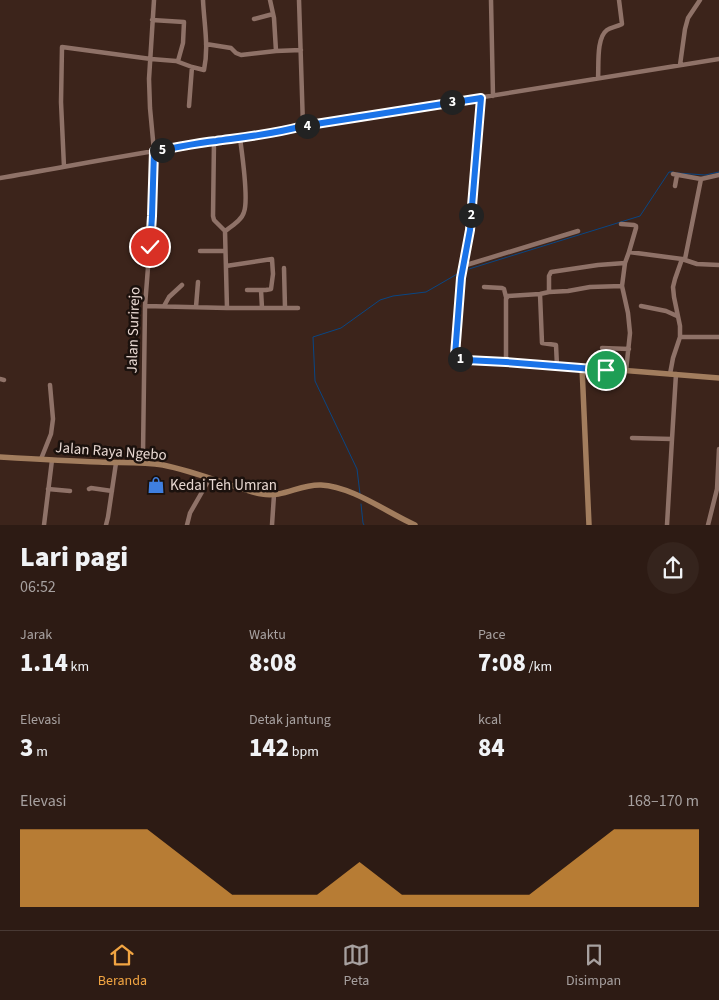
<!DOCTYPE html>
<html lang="id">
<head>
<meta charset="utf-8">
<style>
	body { margin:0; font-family:"Source Sans 3",sans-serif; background:#35241d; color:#f1f3f6; height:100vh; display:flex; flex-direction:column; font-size:19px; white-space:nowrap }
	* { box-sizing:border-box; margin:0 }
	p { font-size:16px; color:#a7a1a0 }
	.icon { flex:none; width:28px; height:28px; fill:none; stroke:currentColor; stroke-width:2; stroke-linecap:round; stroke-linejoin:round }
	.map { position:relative; height:525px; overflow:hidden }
	.panel { display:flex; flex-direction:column; background:#2d1b14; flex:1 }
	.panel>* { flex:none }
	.pin { position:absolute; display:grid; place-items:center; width:42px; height:42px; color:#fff; margin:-21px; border:2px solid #fff; border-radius:50%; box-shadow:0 1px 5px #0007 }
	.km { position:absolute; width:25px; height:25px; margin:-12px; border-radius:50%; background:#222; color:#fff; font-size:14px; line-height:25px; text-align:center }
	.round { display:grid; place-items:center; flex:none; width:52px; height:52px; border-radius:26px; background:#35241d }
	.head { display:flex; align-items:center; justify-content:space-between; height:85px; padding:0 20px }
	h1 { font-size:28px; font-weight:800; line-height:38px }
	.stats { display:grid; grid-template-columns:repeat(3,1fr); gap:8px; height:85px; padding:5px 20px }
	.stats div { display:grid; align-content:center }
	.stats b { font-size:25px; font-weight:800 }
	.stats small { font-size:14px; font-weight:400 }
	.stats p { font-size:14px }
	.chart { height:140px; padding:10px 20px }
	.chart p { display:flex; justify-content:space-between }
	.chart svg { width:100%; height:90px; margin-top:5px; fill:#f2a542; opacity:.7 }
	.dock { display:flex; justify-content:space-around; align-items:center; height:70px; border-top:1px solid #483934; background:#2d1b14; font-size:14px; color:#a7a1a0 }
	.dock a { display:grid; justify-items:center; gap:2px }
	.dock .selected { color:#f2a542 }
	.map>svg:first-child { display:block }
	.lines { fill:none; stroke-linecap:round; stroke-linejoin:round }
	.stream { stroke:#094684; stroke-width:1 }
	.street { stroke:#8f7268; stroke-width:4.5 }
	.secondary { stroke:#a27d5e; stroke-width:5.5 }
	.route-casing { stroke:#fff; stroke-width:10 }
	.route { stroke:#1a73e8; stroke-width:6 }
	.labels { text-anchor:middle; stroke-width:5; stroke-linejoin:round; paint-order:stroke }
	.street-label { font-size:15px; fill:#e8d8d2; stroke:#1b110d }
	.poi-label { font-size:15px; fill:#e8d8d2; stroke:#1b110d; text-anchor:start }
</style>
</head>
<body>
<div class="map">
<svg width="719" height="525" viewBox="0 0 719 525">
	<rect width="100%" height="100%" fill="#3c241b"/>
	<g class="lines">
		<path class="stream" d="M677,173L705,175L719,172
			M469,269L640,216L669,172H673
			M360,494L357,469L315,381L313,337L341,328L380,300L393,296L426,292L459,273
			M361,504L363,523L364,525"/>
		<path class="street" d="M270,0L274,18L276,51
			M299,0L303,126
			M491,0L493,96
			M254,19L273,14
			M152,20L184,22L183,43L178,61
			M206,44L231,48L236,53L241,55L276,51L301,50
			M680,65L685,29L688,18L700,0
			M598,78C599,66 596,38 607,30C611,27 617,27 622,24L619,0
			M481,98L470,230L461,278L455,355L458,359L466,360L506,361L582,367
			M189,106L192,67L204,70C209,47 204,23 203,0
			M214,141L213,216L214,220L225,231L227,308
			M64,167L61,102L62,47L151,59L176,61L192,67
			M673,174L701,179
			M0,178C64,167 127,155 191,145C229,139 266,136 303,126L719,59
			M675,186L677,175
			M621,224L634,225L636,226V228L629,252
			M225,231C232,226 242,220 244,212C249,199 242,154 240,138
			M200,251H225
			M685,259L701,179L719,175
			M226,266L272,259L273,274L271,289L266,290H247
			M463,266L578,231
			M284,268L285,308
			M622,286L625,263
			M484,287L502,288L504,289L506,297
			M261,290L262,308
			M549,292L568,291L590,287L622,286L628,313L630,333L626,371
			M540,294L542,343L556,345L557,366
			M145,306L227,308H298
			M164,306L169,297L182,285
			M641,306L666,311L677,316
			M196,307L198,282
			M680,337H719
			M602,348L629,349
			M506,361V299L508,296L540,294L549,292V276L551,272L598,265L625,263L629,252L682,259
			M670,374L673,358L680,337V326L674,297L673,287L675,279L682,259L697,264L719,265
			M0,379L4,380
			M632,438L672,439L676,374
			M41,459L51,434L53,419L50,385
			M147,463L144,459L143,453L145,306L152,216L154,151L150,108L149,79L154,0
			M48,489L70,491
			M89,489L91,488L112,491
			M44,525L52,460
			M106,525L108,517L116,463
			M187,525L190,513L210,478
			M272,525L274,495
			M667,525L672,439
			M708,525L717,489L719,449"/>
		<path class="secondary" d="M0,457C33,459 66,461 99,462C120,463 142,462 163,465C188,470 212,479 236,487C245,489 253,493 262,494C283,498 300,484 321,485C351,486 388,513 415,525
			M589,525L582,367L719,378"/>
	</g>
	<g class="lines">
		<g class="route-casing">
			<path id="route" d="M150,247L152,216L154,151C175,148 195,143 216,141C245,137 274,134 303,126L481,98L470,230L461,278L455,355L458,358L466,360L506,362L606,370"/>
		</g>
		<use href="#route" class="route"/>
	</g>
	<defs>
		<g id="shop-bare" transform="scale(1.35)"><path d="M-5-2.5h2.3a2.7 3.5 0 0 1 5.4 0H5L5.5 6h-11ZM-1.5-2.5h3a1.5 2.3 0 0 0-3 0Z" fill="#3f7fe0" stroke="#1b110d" stroke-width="2.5" paint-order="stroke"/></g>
	</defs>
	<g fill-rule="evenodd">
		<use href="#shop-bare" x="156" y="485"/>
	</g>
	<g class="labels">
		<g class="street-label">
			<text transform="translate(133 330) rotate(-88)" y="5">Jalan Surirejo</text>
			<text transform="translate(111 451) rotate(4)" y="5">Jalan Raya Ngebo</text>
		</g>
		<g class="poi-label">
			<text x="170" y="490">Kedai Teh Umran</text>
		</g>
	</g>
</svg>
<div class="pin" style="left:606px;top:370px;background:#1e9e55"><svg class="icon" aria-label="arrive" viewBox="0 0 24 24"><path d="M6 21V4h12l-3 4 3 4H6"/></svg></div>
<div class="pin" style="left:150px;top:247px;background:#d93025"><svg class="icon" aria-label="check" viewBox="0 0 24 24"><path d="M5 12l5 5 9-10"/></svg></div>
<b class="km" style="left:460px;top:359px">1</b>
<b class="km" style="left:471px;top:215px">2</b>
<b class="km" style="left:452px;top:102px">3</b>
<b class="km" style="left:307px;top:126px">4</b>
<b class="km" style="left:162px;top:150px">5</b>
</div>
<section class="panel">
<div class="head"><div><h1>Lari pagi</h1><p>06:52</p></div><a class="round"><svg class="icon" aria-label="share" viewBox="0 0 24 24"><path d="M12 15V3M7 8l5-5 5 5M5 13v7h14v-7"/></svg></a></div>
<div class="stats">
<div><p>Jarak</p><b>1.14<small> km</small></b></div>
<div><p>Waktu</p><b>8:08</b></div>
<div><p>Pace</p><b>7:08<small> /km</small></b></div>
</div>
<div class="stats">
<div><p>Elevasi</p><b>3<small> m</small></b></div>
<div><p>Detak jantung</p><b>142<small> bpm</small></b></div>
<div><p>kcal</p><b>84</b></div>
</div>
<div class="chart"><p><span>Elevasi</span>168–170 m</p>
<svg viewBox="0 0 160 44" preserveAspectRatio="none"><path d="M0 44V6L10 6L20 6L30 6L40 22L50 38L60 38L70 38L80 22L90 38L100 38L110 38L120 38L130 22L140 6L150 6L160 6V44z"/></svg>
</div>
</section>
<nav class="dock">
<a class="selected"><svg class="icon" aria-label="home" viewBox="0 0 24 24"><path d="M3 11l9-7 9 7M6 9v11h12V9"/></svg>Beranda</a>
<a><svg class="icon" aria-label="map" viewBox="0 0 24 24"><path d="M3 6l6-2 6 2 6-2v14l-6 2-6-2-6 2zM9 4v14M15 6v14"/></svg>Peta</a>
<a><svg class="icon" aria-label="saved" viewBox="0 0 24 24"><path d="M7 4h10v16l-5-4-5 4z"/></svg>Disimpan</a>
</nav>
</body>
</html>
